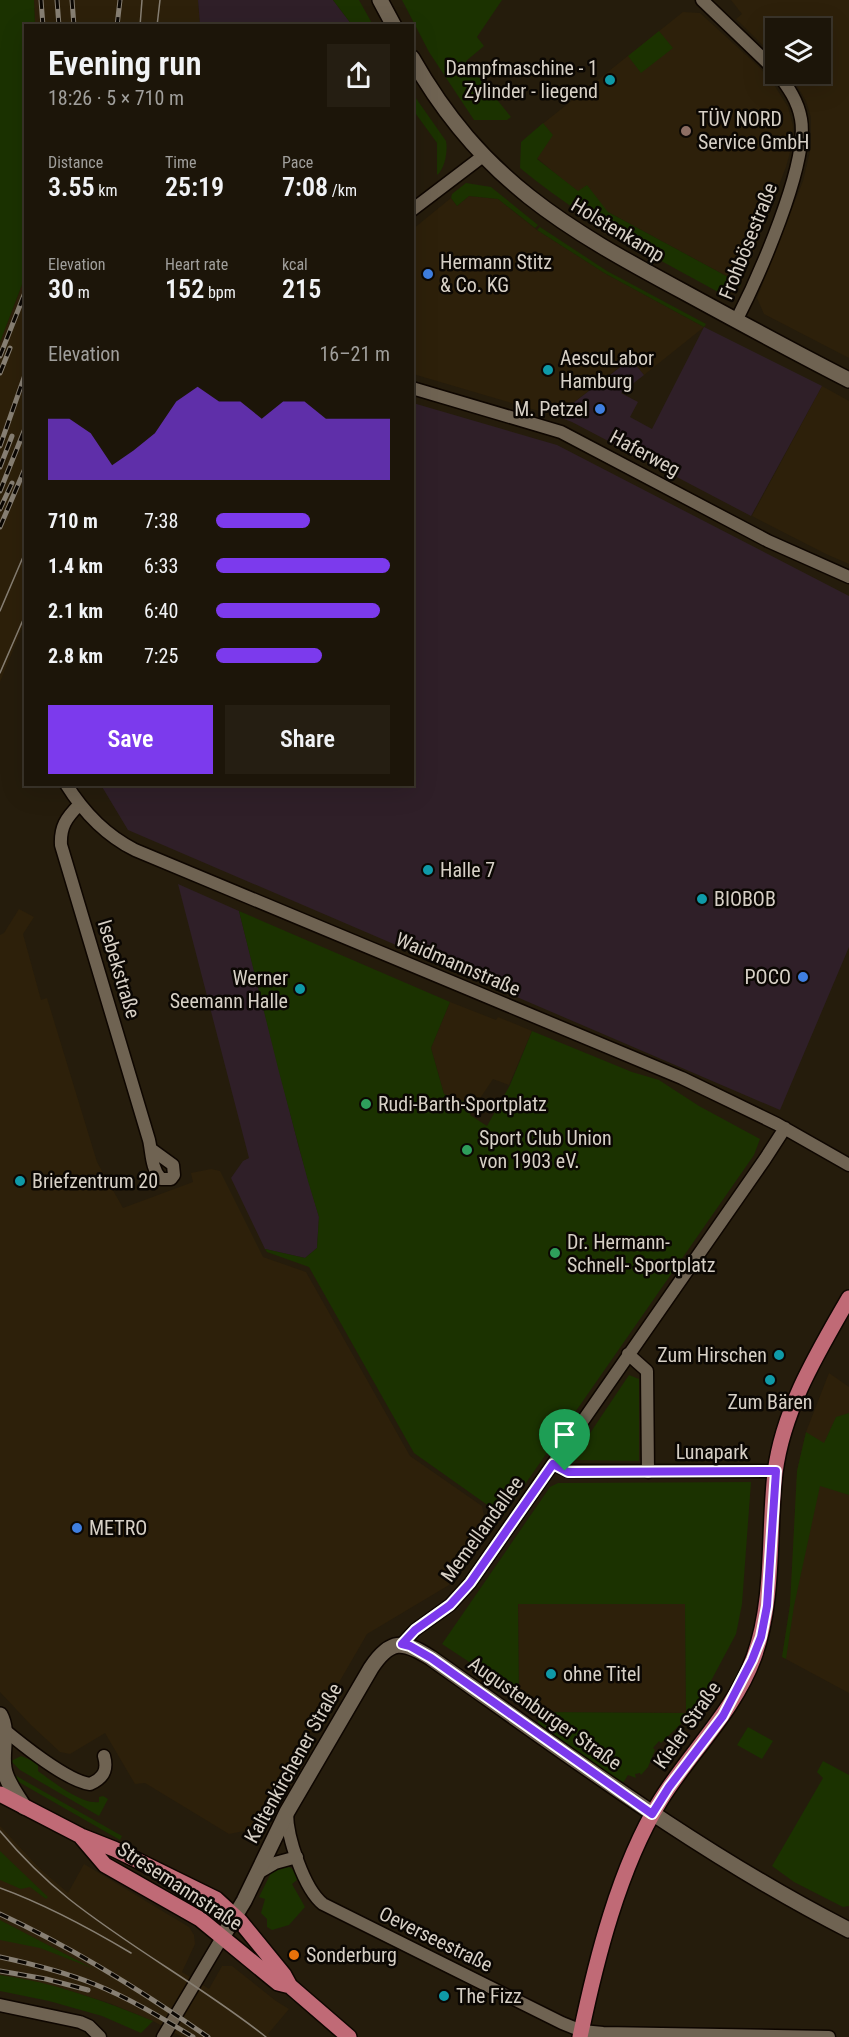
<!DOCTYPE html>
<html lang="en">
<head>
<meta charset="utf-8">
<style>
	body { margin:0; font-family:"Roboto Condensed",sans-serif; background:#251e12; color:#f1f3f6; height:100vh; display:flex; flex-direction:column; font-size:22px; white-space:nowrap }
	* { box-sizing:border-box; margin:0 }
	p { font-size:20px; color:#a09f9c }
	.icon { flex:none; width:33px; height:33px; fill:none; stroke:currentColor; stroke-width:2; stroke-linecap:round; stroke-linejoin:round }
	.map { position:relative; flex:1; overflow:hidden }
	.drawer { position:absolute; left:24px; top:24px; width:390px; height:762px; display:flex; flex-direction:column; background:#1c1509; border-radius:0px; box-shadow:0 6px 24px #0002,0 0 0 2px #3a342a }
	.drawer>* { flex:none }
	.fabs { position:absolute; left:765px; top:18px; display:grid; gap:12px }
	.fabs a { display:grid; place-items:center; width:66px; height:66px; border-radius:0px; background:#1c1509; box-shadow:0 6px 24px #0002,0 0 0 2px #3a342a; font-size:30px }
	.pin { position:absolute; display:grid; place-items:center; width:51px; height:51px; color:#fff; margin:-62px -26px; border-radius:50% 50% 50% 0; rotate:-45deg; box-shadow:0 0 6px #0007 }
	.pin .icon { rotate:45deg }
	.round { display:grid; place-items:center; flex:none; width:63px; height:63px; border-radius:0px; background:#251e12 }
	.headline { display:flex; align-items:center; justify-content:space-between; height:102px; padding:0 24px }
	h1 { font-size:33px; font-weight:600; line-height:45px }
	.figures { display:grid; grid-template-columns:repeat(3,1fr); gap:9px; height:102px; padding:6px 24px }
	.figures div { display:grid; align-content:center }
	.figures b { font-size:26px; font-weight:600 }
	.figures small { font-size:16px; font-weight:400 }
	.figures p { font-size:16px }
	.chart { height:168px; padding:12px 24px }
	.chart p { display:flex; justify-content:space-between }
	.chart svg { width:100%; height:108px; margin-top:6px; fill:#7c3aed; opacity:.7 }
	.cta { display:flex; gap:12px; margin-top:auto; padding:12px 24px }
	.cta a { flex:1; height:69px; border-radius:0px; background:#7c3aed; color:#fff; font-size:24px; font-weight:600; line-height:69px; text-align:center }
	.cta a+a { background:#251e12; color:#f1f3f6 }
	ul { padding:0 24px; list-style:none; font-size:20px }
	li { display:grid; grid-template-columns:96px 72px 1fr; align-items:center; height:45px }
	li i { height:15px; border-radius:8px; background:#7c3aed }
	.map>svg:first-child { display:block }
	.built { fill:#2d200a }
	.industrial { fill:#2f1f28 }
	.green { fill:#1b3200 }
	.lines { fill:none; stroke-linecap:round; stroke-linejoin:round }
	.minor-casing { stroke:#0e0600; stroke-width:15 }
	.tertiary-casing { stroke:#0e0600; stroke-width:18 }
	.secondary-casing { stroke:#0e0600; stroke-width:18 }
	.primary-casing { stroke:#0e0600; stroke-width:18 }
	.minor { stroke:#6f6352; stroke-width:12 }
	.tertiary { stroke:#6f6352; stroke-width:15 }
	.secondary { stroke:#6f6352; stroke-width:15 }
	.primary { stroke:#c06a76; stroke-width:15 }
	.tram { stroke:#877f73; stroke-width:1.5 }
	.rail-casing { stroke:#877f73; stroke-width:5 }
	.rail { stroke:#0b0703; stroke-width:3; stroke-dasharray:9; stroke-linecap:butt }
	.route-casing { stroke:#fff; stroke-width:12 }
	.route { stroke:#7c3aed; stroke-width:8 }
	.culture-dot { fill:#0f9aa8; stroke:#0b0703; stroke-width:2 }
	.education-dot { fill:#8d6e63; stroke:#0b0703; stroke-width:2 }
	.shop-dot { fill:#3f7fe0; stroke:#0b0703; stroke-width:2 }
	.leisure-dot { fill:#2e9e5b; stroke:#0b0703; stroke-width:2 }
	.food-dot { fill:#e8710a; stroke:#0b0703; stroke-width:2 }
	.labels { text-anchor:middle; stroke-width:5; stroke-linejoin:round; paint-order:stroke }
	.poi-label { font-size:20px; fill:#d7d0c6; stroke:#0b0703; text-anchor:start }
	.street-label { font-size:20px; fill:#d7d0c6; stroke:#0b0703 }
</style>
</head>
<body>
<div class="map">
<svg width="849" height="2037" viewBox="0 0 849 2037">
	<rect width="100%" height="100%" fill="#251c0c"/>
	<path class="built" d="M34,0H198L200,25H35Z
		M731,0H849V358L764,314L757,298L803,181L811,147V117L806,101L790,74H820V28H776L775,57L736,19L742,14Z
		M683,12L700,13L758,66L771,80L788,107L793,126L792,145L786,167L741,284L608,212L570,186L531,153L535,130Z
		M469,196L498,199L537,230L606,274L704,327L644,375L630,359L556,416L413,374V229L451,198L457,206Z
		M25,277V621L0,682V342Z
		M822,386L849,401V564L826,554L752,516Z
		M19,909L34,917L23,934L41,1000L47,998L97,1162L123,1208L193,1182L191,1173L211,1169L220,1171L263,1257L306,1272L410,1456L482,1506L487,1531L449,1585L367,1634L312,1729L299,1747L254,1829L229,1834L145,1783L135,1784L105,1733L70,1754L60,1752L31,1725L0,1692V935L4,933Z
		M450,1002L496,1020L498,1017L532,1031L509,1085L493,1079L475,1106L444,1094L431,1048Z
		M829,1373L849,1387V1693L782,1657L790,1605L797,1471L806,1432Z
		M518,1604H685L686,1713L538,1712L519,1695Z
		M0,1826L39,1868L68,1893L84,1864L189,1927L194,1935L195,1944L182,1972L209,1989L222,1966H232L276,2001L289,2009L268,2034L271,2037H182L153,2021L109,2003L61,1988L0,1975Z"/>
	<path class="industrial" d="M198,0H333L352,25H200Z
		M704,327L822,386L751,516L572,422L556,416L631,359L644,375L621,393L638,402L630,417L652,429Z
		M413,403L557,445L849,596V947L780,1110L128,830L101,785L412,784Z
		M178,884L239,911L299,1148L319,1217L317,1248L305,1258L265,1249L231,1178L243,1161L249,1158Z"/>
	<path class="green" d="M0,0H34L35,25L26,26L25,277L0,342Z
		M333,0H359L373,25H352Z
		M402,0H502L477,37L484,46L466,61L511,117L507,120H474L429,52Z
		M659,31L673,48L641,73L628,56Z
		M413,94L446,141C448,150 445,169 437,175V143L413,110Z
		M543,123L553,135L537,159L578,191L587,185L608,212L741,284L740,286L735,287L734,284L727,286L728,290L720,293C650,255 581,219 520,168L521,142Z
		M466,183L491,187L538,225L535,228L498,199L469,196L457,206L451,198L452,194Z
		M540,227L607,271L706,324L704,327L606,274L537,230Z
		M239,911L450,1002L431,1048L444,1094L475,1106L470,1115L487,1126L510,1085L532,1031L632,1072L659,1080L699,1106L760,1139L754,1155L503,1516L414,1453L309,1267L267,1252L265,1249L305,1258L317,1248L319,1217L308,1181L279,1072Z
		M629,1375L639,1379V1461L572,1460Z
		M849,1413V1495L820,1486L794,1606L786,1659L782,1657L790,1605L797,1471L806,1432L824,1443L836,1417Z
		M751,1482L742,1604L736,1634L704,1694L692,1713L661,1743L659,1741L653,1748L655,1750L648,1767L641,1775L640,1773L635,1774L636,1778L628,1775L623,1783L538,1725V1712L686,1713L685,1604H518L519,1695L442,1644L550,1487L558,1483Z
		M748,1727L773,1741L762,1759L737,1745Z
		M21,1756L38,1763V1771C52,1781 82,1805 99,1802V1797L103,1796L108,1799L99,1816L20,1770L11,1761Z
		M823,1761L849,1775V1906L843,1907L794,1882L772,1866L823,1778L817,1772Z
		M11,1773L122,1836L120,1840L17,1781Z
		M0,1851L48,1897L46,1899L30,1887L21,1889L0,1880Z
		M284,1865C292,1867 295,1871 298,1879L292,1884L305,1907L289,1925L272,1930L267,1927V1919L261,1913L265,1899L259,1897L272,1871Z
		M0,1920L92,1968L40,1948L0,1940Z
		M0,1975C53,1982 104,2001 153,2021L141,2033L102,2016L49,2001L0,1991Z"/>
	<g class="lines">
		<g class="minor-casing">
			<path id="minor" d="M702,0L776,71
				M412,210L483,156
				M736,321C758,278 809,164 801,119C798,101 788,87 778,74
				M412,388L561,432L768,541L849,577
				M66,784C84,813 105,835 135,850L682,1078L777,1124L849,1165
				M79,805C66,818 60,827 61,845L149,1140C152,1153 151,1168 161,1179H171L174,1175L173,1165L151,1149
				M628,1354L647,1371L648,1472
				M553,1464L568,1471H776
				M402,1644L415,1630L450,1605L470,1583L765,1159L785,1128
				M1,1727C20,1743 67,1781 90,1784C104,1778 108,1770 104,1756
				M287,1813C287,1837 304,1889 323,1904L562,2023L582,2031L603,2033L829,2037
				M258,1873L275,1863L297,1857
				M0,2005L80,2022L89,2026L100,2037
				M163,2037L223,1936"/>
		</g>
		<g class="tertiary-casing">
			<path id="tertiary" d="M0,1715C9,1731 1,1751 4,1768C6,1782 17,1795 24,1807
				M223,1936L244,1901L287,1812L371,1668C390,1639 403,1640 431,1658C567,1754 700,1854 849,1930"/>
		</g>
		<g class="secondary-casing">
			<path id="secondary" d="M380,0L394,26
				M412,58C481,180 565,228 684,292C739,322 794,352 849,380"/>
		</g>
		<g class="primary-casing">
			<path id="primary" d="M0,1794L81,1836L114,1849L216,1899L240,1921L284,1975L290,1986L349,2037
				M82,1838L105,1865L200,1919L278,1983L290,1986
				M580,2037C596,1960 619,1868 660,1801C690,1752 734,1712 754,1657C775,1598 768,1534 775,1473C783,1409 818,1352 849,1298"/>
		</g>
		<use href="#minor" class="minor"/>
		<use href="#tertiary" class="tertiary"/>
		<use href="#secondary" class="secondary"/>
		<use href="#primary" class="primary"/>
		<path class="tram" d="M140,26L142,0
			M157,26L160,0
			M0,611L26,550
			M0,673L26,613
			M0,1831C21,1856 44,1879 69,1899C132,1949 203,1987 266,2037
			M0,1888C47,1905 89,1928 131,1953"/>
		<g class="rail-casing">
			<path id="rail" d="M41,0L43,26
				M57,0L59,26
				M72,0L74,26
				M117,26L120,0
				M0,356L26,290
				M0,373L10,348
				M0,446L26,372
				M0,467L12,436
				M0,491L26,426
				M0,509L12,483
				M0,527L26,466
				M0,1914C73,1948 142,1991 208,2037
				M0,1957C32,1964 64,1972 94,1984C129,1998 162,2018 193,2037
				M0,1971L46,1979L88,1990"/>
		</g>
		<use href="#rail" class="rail"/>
	</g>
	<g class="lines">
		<g class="route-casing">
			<path id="route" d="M553,1464L568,1472L776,1471L767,1606L761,1637L752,1660L723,1716L669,1787L652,1814L431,1658L410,1646L402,1644L415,1630L450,1605L470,1583Z"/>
		</g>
		<use href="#route" class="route"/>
	</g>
	<g class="culture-dot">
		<circle cx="610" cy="80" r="6"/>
		<circle cx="548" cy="370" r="6"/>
		<circle cx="428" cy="870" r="6"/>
		<circle cx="702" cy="899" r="6"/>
		<circle cx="300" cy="989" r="6"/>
		<circle cx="20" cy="1181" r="6"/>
		<circle cx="779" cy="1355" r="6"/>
		<circle cx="770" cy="1380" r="6"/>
		<circle cx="551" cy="1674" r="6"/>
		<circle cx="444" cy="1996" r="6"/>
	</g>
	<circle class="education-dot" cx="686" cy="131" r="6"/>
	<g class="shop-dot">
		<circle cx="428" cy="274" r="6"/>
		<circle cx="600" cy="409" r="6"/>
		<circle cx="803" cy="977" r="6"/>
		<circle cx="77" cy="1528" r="6"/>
	</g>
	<g class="leisure-dot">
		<circle cx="366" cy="1104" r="6"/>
		<circle cx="467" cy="1150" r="6"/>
		<circle cx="555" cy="1253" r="6"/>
	</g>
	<circle class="food-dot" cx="294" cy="1955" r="6"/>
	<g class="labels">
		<g class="poi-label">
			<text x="598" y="75" text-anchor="end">Dampfmaschine - 1<tspan x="598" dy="23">Zylinder - liegend</tspan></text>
			<text x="698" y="126">TÜV NORD<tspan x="698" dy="23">Service GmbH</tspan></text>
			<text x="440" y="269">Hermann Stitz<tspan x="440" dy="23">&amp; Co. KG</tspan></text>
			<text x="560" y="365">AescuLabor<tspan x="560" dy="23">Hamburg</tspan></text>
			<text x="588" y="416" text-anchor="end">M. Petzel</text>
			<text x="440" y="877">Halle 7</text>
			<text x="714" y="906">BIOBOB</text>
			<text x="791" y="984" text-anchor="end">POCO</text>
			<text x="288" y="985" text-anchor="end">Werner<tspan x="288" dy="23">Seemann Halle</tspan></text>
			<text x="378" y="1111">Rudi-Barth-Sportplatz</text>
			<text x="479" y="1145">Sport Club Union<tspan x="479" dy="23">von 1903 eV.</tspan></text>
			<text x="32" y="1188">Briefzentrum 20</text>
			<text x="567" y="1249">Dr. Hermann-<tspan x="567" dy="23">Schnell- Sportplatz</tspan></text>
			<text x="767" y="1362" text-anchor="end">Zum Hirschen</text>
			<text x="770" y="1409" text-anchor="middle">Zum Bären</text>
			<text x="89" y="1535">METRO</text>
			<text x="563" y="1681">ohne Titel</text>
			<text x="306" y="1962">Sonderburg</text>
			<text x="456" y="2003">The Fizz</text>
		</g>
		<g class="street-label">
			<text transform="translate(618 230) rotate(31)" y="7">Holstenkamp</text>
			<text transform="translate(748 241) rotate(-68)" y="7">Frohbösestraße</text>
			<text transform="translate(645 453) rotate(28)" y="7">Haferweg</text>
			<text transform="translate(458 964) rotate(23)" y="7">Waidmannstraße</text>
			<text transform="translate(119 969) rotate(73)" y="7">Isebekstraße</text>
			<text x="712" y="1459">Lunapark</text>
			<text transform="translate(482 1529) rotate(-54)" y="7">Memellandallee</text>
			<text transform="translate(545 1713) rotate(35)" y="7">Augustenburger Straße</text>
			<text transform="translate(687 1725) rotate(-55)" y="7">Kieler Straße</text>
			<text transform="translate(293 1763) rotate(-61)" y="7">Kaltenkirchener Straße</text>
			<text transform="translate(180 1886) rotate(33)" y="7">Stresemannstraße</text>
			<text transform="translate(436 1939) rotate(26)" y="7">Oeverseestraße</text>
		</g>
	</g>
</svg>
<div class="fabs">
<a><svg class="icon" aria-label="layers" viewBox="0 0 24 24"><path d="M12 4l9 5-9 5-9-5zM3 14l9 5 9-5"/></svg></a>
</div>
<div class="pin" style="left:565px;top:1471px;background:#1e9e55"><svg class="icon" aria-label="arrive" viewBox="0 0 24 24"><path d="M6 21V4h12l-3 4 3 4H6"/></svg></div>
<section class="drawer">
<div class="headline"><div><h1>Evening run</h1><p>18:26 · 5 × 710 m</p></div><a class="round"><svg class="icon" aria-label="share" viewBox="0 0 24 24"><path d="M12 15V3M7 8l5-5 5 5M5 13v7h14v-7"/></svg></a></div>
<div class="figures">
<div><p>Distance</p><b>3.55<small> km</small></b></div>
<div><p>Time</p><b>25:19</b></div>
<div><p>Pace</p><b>7:08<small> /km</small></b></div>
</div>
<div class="figures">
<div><p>Elevation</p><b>30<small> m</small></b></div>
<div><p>Heart rate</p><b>152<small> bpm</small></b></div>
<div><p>kcal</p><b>215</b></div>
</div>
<div class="chart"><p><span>Elevation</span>16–21 m</p>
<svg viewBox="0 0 160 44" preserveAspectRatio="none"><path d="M0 44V19L10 19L20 25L30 38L40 32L50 25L60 12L70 6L80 12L90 12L100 19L110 12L120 12L130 19L140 19L150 19L160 19V44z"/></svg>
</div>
<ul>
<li><b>710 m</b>7:38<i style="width:54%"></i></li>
<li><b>1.4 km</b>6:33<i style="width:100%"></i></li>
<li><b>2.1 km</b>6:40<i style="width:94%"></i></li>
<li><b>2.8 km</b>7:25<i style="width:61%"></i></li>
</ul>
<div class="cta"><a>Save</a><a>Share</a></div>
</section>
</div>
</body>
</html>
